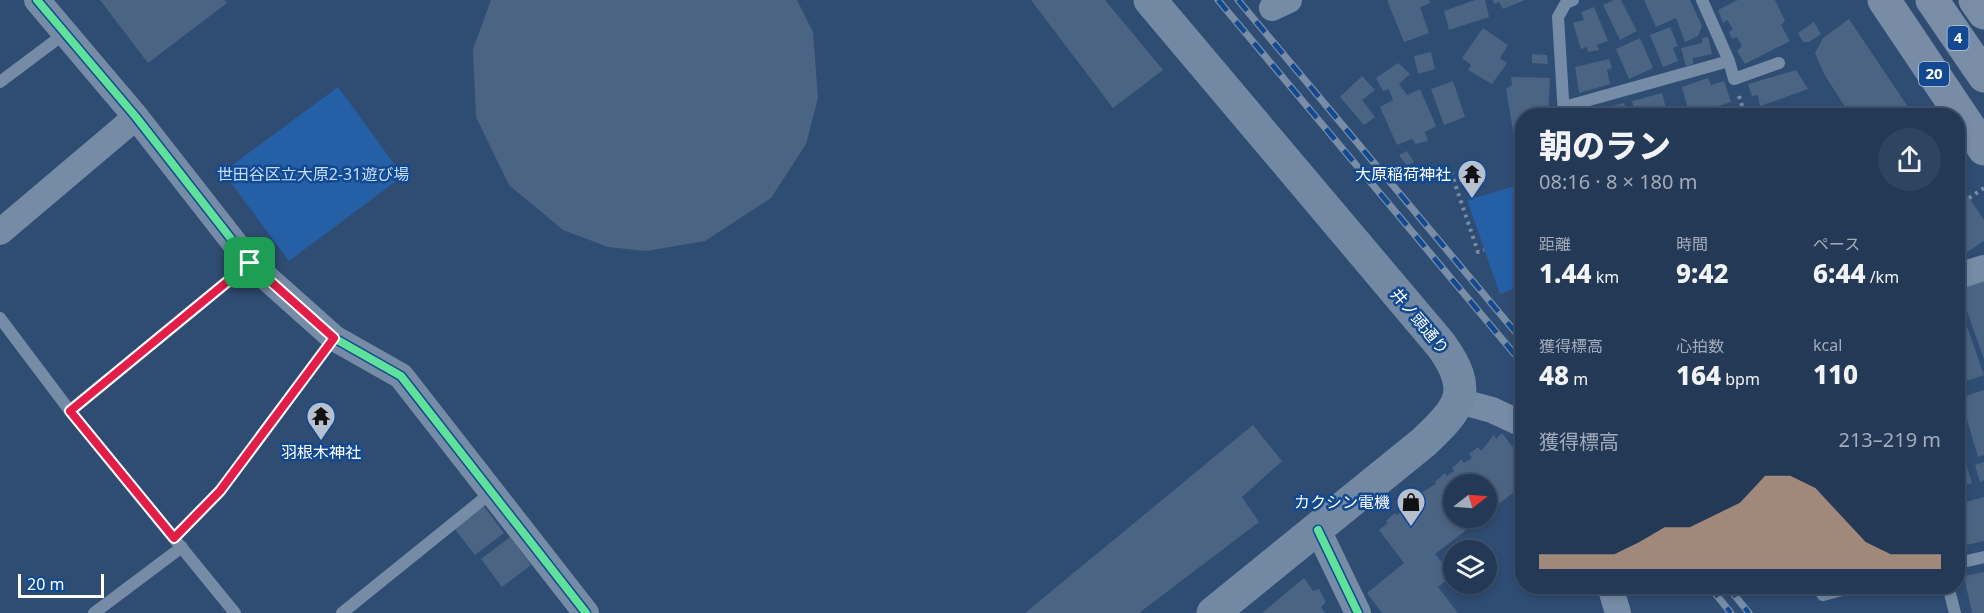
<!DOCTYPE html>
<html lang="ja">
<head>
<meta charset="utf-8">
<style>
	body { margin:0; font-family:"Noto Sans","Noto Sans JP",sans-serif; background:#2f4460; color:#f1f3f6; height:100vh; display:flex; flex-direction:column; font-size:22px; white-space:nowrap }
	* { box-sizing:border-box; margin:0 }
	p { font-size:20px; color:#a3acb9 }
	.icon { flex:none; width:33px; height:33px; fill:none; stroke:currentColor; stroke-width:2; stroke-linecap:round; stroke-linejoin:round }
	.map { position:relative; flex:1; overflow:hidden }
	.sheet { position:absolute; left:1515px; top:108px; width:450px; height:486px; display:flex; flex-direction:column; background:#233956; border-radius:24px; box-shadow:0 3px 9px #0003,0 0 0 2px #40536c }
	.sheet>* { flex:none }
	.needle { width:39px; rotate:73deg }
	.buttons { position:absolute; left:1443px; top:474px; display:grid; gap:12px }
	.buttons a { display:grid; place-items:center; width:54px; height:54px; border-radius:50%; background:#233956; box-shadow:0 3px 9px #0003,0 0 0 2px #40536c; font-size:30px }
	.scale { position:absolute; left:18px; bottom:15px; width:86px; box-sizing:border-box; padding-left:6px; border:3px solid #fff; border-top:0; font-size:16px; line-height:21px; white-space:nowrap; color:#fff; -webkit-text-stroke:4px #124990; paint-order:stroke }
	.pin { position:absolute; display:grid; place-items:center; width:51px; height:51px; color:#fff; margin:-26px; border-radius:12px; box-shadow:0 3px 9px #0006 }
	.round { display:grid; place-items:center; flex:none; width:63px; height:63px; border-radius:32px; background:#2f4460 }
	.headline { display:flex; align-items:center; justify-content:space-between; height:102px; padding:0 24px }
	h1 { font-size:33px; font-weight:800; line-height:45px }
	.stats { display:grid; grid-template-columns:repeat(3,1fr); gap:9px; height:102px; padding:6px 24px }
	.stats div { display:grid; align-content:center }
	.stats b { font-size:26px; font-weight:800 }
	.stats small { font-size:16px; font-weight:400 }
	.stats p { font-size:16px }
	.chart { height:168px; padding:12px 24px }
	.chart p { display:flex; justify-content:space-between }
	.chart svg { width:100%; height:108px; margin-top:6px; fill:#d6ab8b; opacity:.7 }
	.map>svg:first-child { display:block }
	.green { fill:#2560a7 }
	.building { fill:#4c6483 }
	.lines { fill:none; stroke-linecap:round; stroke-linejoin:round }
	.path { stroke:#768ca6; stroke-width:4; stroke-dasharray:3 4.5; stroke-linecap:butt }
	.service { stroke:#768ca6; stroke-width:12 }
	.minor { stroke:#768ca6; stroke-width:26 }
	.secondary { stroke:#7288a3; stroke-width:33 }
	.trunk { stroke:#788ca6; stroke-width:33 }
	.motorway { stroke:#798da6; stroke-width:33 }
	.rail-casing { stroke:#798da6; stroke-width:7 }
	.rail { stroke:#124990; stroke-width:4.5; stroke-dasharray:14; stroke-linecap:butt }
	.cycleway-casing { stroke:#124990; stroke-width:11 }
	.cycleway { stroke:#60e19b; stroke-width:8 }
	.route-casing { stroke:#fff; stroke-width:12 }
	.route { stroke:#e11d48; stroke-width:8 }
	.labels { text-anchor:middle; stroke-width:5; stroke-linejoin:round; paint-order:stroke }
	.shield { fill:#124990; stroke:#b8c8de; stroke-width:1.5 }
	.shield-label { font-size:15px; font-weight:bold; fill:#fff }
	.park-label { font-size:16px; fill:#c4defd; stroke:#124990 }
	.poi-label { font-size:16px; fill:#fff; stroke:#124990; text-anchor:end }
	.street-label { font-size:16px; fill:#fff; stroke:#124990 }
</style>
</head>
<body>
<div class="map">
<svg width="1984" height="613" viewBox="0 0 1984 613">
	<rect width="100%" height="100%" fill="#2f4c73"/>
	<path class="green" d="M338,87L403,176L289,261L223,172Z
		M1522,184V285L1500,294L1467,200Z"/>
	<path class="building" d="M100,0H224L227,3L148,63Z
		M491,0H797L813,32L818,98L806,144L771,198L705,241L646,251L608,247L563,230L509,185L476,117L473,49Z
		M1031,0H1105L1163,70L1113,108Z
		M1387,0H1429L1430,3L1420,7L1429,33L1404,42Z
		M1475,0H1485L1489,17L1449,30L1444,11Z
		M1493,0H1525L1503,9L1499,2L1494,4Z
		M1614,0H1621L1637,31L1620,40L1603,5Z
		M1644,0H1690L1702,26L1698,36L1685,42L1676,18L1656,27Z
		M1738,0H1775L1785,21L1781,25L1790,41L1745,64L1737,51L1742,46L1737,37L1732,39L1729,32L1733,29L1727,20L1723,23L1718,10Z
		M1594,7L1608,41L1597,45L1599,50L1588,52L1587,47L1581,49L1573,23L1584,20L1581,12Z
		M1849,19L1914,116H1851L1824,74L1815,53L1823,38Z
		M1814,22L1821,34L1809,42H1803L1798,33Z
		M1670,27L1678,46L1673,48L1678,61L1663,67L1650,35Z
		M1483,28L1508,45L1500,58L1507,63L1492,84L1468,70L1471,65L1462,58Z
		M1708,37L1712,54L1693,58V64L1686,66L1681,48L1702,43V38Z
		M1640,38L1653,68L1629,79L1616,49Z
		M1431,52L1435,69L1418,74L1414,56Z
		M1532,54L1547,55L1548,64L1532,63Z
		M1609,59L1612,68L1607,70L1610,84L1579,93L1575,67Z
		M1398,63L1410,74L1399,84L1407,95L1420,89L1436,126L1425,132L1428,141L1416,144L1412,139L1397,145L1380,107L1393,100L1389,89L1383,91L1376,78Z
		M1796,70L1808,89L1760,106L1758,95L1752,96L1748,84Z
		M1362,76L1375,90L1362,100L1375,117L1364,125L1340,97Z
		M1511,77L1550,78L1548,116H1522V131H1513L1506,89L1512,85Z
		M1708,78L1711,85L1724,81L1731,102L1695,114L1688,109L1682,87Z
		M1453,81L1465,117L1444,125L1431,89Z
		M1662,93L1668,116H1636L1632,101Z
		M1624,103L1628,116H1583L1585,113Z
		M1407,151L1414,162L1407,166L1399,155Z
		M1958,181L1984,220V241L1958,258Z
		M1984,279V359L1958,286Z
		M1522,290V311L1513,293Z
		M1958,301L1984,375L1966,381L1958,357Z
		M1958,368L1964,384L1958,386Z
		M1984,390V455L1978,457L1966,416L1959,417L1958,398Z
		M1253,425L1282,461L1242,497L1259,522L1139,613H1025Z
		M1502,433L1522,459V486L1486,514V484H1454V518H1482L1435,554L1453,575L1438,587L1458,613H1382L1367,593L1404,563L1379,530L1388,523L1386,521L1395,513L1397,515L1405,509L1403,506L1412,500L1414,502L1421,498L1419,494L1436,484L1435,482L1445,473L1447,476L1454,471L1452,468L1461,460L1464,463L1472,458L1469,454L1478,447L1481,451L1494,435L1496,439Z
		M1961,449L1972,483L1958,488V451Z
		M1984,462V480L1980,482L1975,465Z
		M1984,497V541L1958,547V504Z
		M483,505L504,533L475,555L453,527Z
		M510,537L531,565L502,587L481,559Z
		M1984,572V613H1972L1964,576Z
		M1304,578L1313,591L1319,589L1326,602L1321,607L1325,613H1262Z
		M1640,586H1671L1673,589L1642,596Z"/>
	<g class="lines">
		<path class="path" d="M1739,96L1745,116
			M1451,172L1478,252L1484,250
			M1969,198L1984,188"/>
		<path class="service" d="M1702,0L1729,61L1734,79L1779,63
			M0,82L64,34
			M1564,107L1729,61
			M1564,116L1558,17L1566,3L1573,0
			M0,318L70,411L235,613
			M70,411L250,263
			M174,538L220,491L334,338
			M1958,563L1984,557
			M1816,586L1823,595L1858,586
			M1948,586L1955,613
			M94,613L182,547
			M342,613L492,492"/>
		<path class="minor" d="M37,0L136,117L250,263L334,338L401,376L586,613
			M1272,8L1289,0
			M0,232L136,117
			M1958,276L1984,268
			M1459,401L1492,410L1522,424
			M1318,530L1358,613
			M1610,586L1618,613"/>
		<path class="secondary" d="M1150,0L1441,345C1474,391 1461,407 1424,442L1213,613"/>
		<path class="trunk" d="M1884,0L1984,149"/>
		<path class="motorway" d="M1932,0L1984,76
			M1975,0L1984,13"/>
		<g class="rail-casing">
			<path id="rail" d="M1218,0L1522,363
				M1238,0L1522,340
				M1709,586L1731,613
				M1727,586L1749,613"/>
		</g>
		<use href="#rail" class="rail"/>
		<g class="cycleway-casing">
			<path id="cycleway" d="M37,0L136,117L250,263L334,338L401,376L586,613
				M1318,530L1358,613"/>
		</g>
		<use href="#cycleway" class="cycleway"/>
	</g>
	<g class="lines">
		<g class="route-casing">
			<path id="route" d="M250,263L334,338L220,491L174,538L70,411Z"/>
		</g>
		<use href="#route" class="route"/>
	</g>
	<defs>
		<g id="temple-pin" transform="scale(1.5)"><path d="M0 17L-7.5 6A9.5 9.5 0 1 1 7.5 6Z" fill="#b6c0ce" stroke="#124990"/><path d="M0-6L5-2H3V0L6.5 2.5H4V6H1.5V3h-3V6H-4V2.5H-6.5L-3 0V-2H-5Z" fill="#111"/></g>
		<g id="shop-pin" transform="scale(1.5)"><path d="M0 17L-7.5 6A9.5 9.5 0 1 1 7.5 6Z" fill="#b6c0ce" stroke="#124990"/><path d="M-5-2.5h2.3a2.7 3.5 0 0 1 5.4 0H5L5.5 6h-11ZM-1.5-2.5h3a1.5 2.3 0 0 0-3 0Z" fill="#111"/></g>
	</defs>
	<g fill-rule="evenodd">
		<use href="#temple-pin" x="1472" y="174"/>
		<use href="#temple-pin" x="321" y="416"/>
		<use href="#shop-pin" x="1411" y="502"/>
	</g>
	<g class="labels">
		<g class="shield">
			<rect x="1947.5" y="26" width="21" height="24" rx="4.5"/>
			<rect x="1919" y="62" width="30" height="24" rx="4.5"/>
		</g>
		<g class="shield-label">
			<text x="1958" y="43">4</text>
			<text x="1934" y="79">20</text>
		</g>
		<g class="park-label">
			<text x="313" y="180">世田谷区立大原2-31遊び場</text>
		</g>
		<g class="poi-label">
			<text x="1451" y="180">大原稲荷神社</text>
			<text x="321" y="458" text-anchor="middle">羽根木神社</text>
			<text x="1390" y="508">カクシン電機</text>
		</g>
		<g class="street-label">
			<text transform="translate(1420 321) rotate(50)" y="6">井ノ頭通り</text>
		</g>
	</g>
</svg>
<div class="buttons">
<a><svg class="needle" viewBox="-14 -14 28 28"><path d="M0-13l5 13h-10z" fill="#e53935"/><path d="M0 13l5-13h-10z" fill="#a3acb9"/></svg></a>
<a><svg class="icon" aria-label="layers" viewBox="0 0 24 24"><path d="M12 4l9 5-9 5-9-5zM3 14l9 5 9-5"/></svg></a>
</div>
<div class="scale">20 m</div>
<div class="pin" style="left:250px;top:263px;background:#1e9e55"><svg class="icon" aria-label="arrive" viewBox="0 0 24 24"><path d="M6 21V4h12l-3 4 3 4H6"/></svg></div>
<section class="sheet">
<div class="headline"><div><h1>朝のラン</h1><p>08:16 · 8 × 180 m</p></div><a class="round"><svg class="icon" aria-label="share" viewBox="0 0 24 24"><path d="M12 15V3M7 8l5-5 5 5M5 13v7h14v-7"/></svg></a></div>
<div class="stats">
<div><p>距離</p><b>1.44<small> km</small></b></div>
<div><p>時間</p><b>9:42</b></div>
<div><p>ペース</p><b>6:44<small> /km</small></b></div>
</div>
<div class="stats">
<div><p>獲得標高</p><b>48<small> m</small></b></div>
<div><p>心拍数</p><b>164<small> bpm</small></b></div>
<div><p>kcal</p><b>110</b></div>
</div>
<div class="chart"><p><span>獲得標高</span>213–219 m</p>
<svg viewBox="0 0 160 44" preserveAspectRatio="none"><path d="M0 44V38L10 38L20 38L30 38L40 33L50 27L60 27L70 22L80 17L90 6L100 6L110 11L120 22L130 33L140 38L150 38L160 38V44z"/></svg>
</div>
</section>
</div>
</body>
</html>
